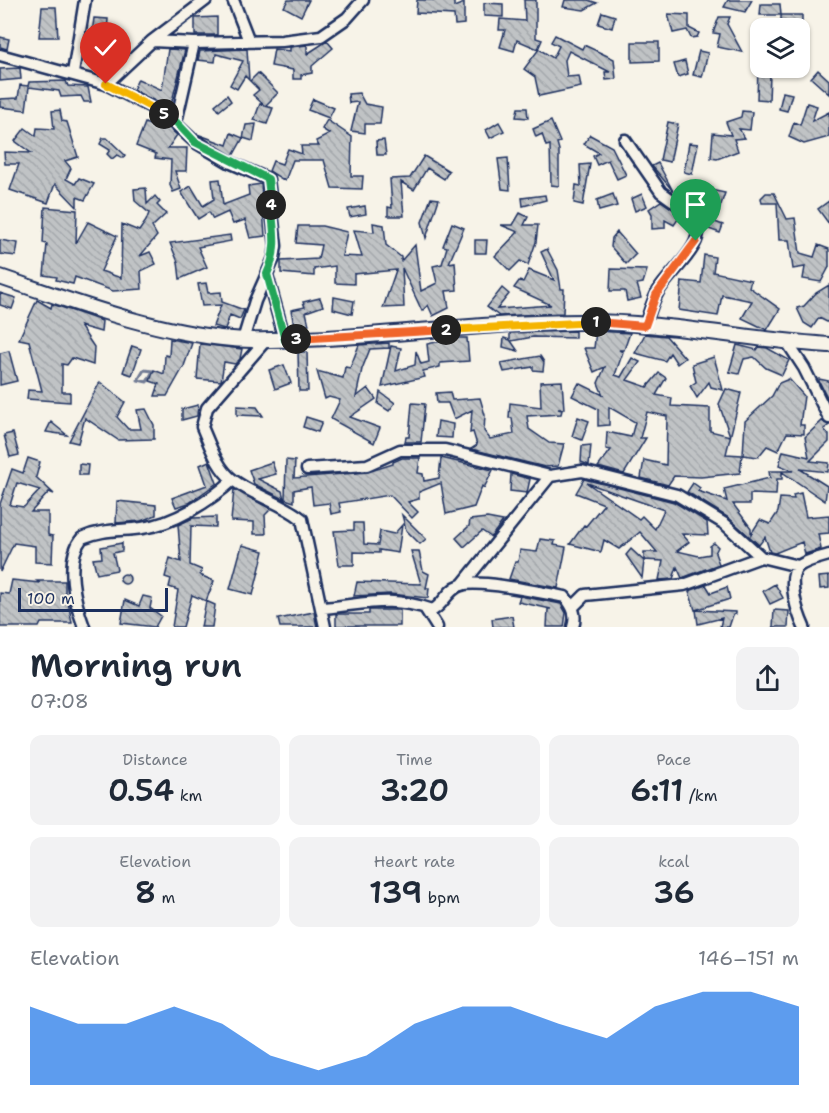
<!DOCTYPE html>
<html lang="en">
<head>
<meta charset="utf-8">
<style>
	body { margin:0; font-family:"Shantell Sans",sans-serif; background:#f2f2f3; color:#1f2937; height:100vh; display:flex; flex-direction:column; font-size:22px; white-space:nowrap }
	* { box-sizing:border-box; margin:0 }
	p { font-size:20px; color:#747a83 }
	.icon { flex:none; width:33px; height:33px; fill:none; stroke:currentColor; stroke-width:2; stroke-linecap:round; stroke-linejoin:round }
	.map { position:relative; height:627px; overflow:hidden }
	.panel { display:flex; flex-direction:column; background:#fff; flex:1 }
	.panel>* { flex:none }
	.buttons { position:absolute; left:750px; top:18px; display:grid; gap:12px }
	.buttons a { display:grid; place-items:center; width:60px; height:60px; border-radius:12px; background:#fff; box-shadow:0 2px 4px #0004; font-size:30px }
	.scale { position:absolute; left:18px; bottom:15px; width:150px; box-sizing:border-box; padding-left:6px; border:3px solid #1b2f5e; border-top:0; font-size:16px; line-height:21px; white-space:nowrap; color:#1b2f5e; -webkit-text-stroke:4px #f7f3e8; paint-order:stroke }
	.pin { position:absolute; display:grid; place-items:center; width:51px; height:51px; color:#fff; margin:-62px -26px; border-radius:50% 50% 50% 0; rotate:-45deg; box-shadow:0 0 6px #0007 }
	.pin .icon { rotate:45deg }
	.km { position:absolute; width:30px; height:30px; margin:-15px; border-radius:50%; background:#222; color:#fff; font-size:16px; line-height:30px; text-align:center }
	.round { display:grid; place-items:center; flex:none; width:63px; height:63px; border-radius:12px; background:#f2f2f3 }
	.overview { display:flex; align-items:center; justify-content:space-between; height:102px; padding:0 30px }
	h1 { font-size:33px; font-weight:600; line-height:45px }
	.stats { display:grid; grid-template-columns:repeat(3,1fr); gap:9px; height:102px; padding:6px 30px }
	.stats div { display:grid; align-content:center; border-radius:12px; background:#f2f2f3; text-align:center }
	.stats b { font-size:30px; font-weight:600 }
	.stats small { font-size:16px; font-weight:400 }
	.stats p { font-size:16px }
	.chart { height:168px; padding:12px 30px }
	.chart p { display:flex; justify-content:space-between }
	.chart svg { width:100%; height:108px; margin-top:6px; fill:#1a73e8; opacity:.7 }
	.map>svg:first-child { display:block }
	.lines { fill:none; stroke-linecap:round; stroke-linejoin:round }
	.stream { stroke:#727c95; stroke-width:3 }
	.building { fill:url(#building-back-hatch); stroke:#1b2f5e; stroke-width:1.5; fill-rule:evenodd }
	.minor-casing { stroke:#1b2f5e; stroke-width:15 }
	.secondary-casing { stroke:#1b2f5e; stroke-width:18 }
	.minor { stroke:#f7f3e8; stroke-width:10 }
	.secondary { stroke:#f7f3e8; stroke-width:14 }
	.split-1-casing { stroke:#fff; stroke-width:12 }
	.split-2-casing { stroke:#fff; stroke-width:12 }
	.split-3-casing { stroke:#fff; stroke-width:12 }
	.split-4-casing { stroke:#fff; stroke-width:12 }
	.split-5-casing { stroke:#fff; stroke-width:12 }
	.split-6-casing { stroke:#fff; stroke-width:12 }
	.split-1 { stroke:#f0652b; stroke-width:8 }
	.split-2 { stroke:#f5b400; stroke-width:8 }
	.split-3 { stroke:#f0652b; stroke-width:8 }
	.split-4 { stroke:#22a559; stroke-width:8 }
	.split-5 { stroke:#22a559; stroke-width:8 }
	.split-6 { stroke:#f5b400; stroke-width:8 }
</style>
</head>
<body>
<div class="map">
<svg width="829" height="627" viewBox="0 0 829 627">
	<defs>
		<pattern id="building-back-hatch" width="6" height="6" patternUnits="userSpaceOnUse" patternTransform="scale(1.5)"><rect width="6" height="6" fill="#c0c3c5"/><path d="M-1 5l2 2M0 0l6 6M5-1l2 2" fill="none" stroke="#a4a8ac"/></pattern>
	</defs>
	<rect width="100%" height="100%" fill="#f7f3e8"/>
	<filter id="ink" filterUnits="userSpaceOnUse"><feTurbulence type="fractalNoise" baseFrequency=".0167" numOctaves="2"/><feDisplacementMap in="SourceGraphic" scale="12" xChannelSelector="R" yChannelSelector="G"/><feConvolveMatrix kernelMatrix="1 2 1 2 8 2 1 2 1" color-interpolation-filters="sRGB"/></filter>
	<g filter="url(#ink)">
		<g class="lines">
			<path class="stream" d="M144,370L153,371L147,382L138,380Z"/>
		</g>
		<path class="building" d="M288,0H309L301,16L284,7Z
			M417,0H454V7L464,3V24L455,25L454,15L416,13Z
			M524,0H536V38L542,40L538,49L517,40L514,51L500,47L505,30H499L500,19L525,21Z
			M565,0H588L597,3L584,10L563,7Z
			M728,0H752L745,12L724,7Z
			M484,3L503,4V17L484,16Z
			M761,4H780L781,15H760Z
			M42,7H56L58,37H39Z
			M602,12L615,16L612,28L598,24Z
			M668,14L689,15V28L699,33L697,37L691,38L687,30L673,33Z
			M781,15H802V28H781Z
			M217,17V35H195V18Z
			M719,17H730L727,24L742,52L717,47L720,34L713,33Z
			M94,18L108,19L106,44H114L113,57L89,56Z
			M555,35L582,49L584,45L614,59L616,79L606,80L605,72H610L569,51L565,60L567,77L579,76L581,87L539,96L535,77L524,69L539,49L553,58L559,46L551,42Z
			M0,37L9,39L7,49L0,47Z
			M327,41L333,48L312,66V73L301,75V79H293V70L271,66L274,49L290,51V47L307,45V54Z
			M632,42H659V61L632,62Z
			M168,49L185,50L170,109L133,90L138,79L162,90Z
			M247,49L249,80L245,76L237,89L230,85L243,61L216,54L215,62L198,60L200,51Z
			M699,51L708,53L702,77L693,75Z
			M685,61L688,74L678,77L674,64Z
			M20,68L21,79L0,81V69Z
			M758,68H790V71L770,75L769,100L757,99Z
			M818,70L829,80V94L811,78Z
			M258,73L278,93L265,106L273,108L267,124L254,120L260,104L264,105L253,95L259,90L250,81Z
			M66,81L68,86L88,87L91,102H84L81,96L61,97L59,91L29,87L26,110L0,107V99L18,98L20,85L28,86L29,82Z
			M783,92L792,94L787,111L779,109Z
			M359,93L365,104L382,107L380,124H365V133L351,131L358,102L349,103L348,94Z
			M227,95L231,101L219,111L215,105Z
			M313,99L334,108L329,118L308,110Z
			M807,103L817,106L812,121L829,112V137L804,144L789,137L794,122L800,125Z
			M518,108H527L528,118L516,117Z
			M60,110L62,121L67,122L78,157L65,161L71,168L66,179L75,184L79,178L94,184L85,200L77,197V207L55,184L48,203L10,190L19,164H5L4,152L31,153L15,141L25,128L36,136L37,128L54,129L52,111Z
			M742,111L752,112L750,130L739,129L745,138L734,139L738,151L717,159L711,158L713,133L731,135L726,122L741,117Z
			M327,120L352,137L351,176H363L362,189L332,188L324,160H293L285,181L269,171L273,161L282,164L288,149L302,154L301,146H319L316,141L330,134L322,129Z
			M551,121L560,142L557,143L559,150V186L551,185L550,145L546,146L542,134L536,137L533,129Z
			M499,122L504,131L490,138L486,130Z
			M668,122L678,124L670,162L660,160Z
			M145,123L162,130L165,125L177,135L168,148H187L186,171H175L181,189L173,192L170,185L171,160L155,158L156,154L136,146Z
			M256,124L253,141L243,138L246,125Z
			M231,133L243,138L233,156L197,134L227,145Z
			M590,135L612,147L626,175L617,179L608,160L597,165L593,156L599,153L584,144Z
			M103,138H107L125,155L123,158L117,155L112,159L107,154L110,150L100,144Z
			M384,140L386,155H377L376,141Z
			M689,143L698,144L692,174L684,172Z
			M424,156L449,171L444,179L427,168L414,190L401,182L404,216H388V207L392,208L390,179L410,178Z
			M508,158L510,190L502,189L498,159Z
			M658,163L673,191L652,166Z
			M590,164L583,205L574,203L576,185L581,186L580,165Z
			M220,179L223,205L249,195L248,186L261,184L265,236L250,238L245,220L233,224L228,212L213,219L209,212L198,219L181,192L191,186L203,206L214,199L212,180Z
			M146,188L147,204L155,196L160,202L157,205L166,214L152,227L157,236L140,256L150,252L156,264L141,271L142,289L113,291L75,277L73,284L56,280L57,277L44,275L47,244L43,243L45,207L77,210L76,243L88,222L117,236L101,271L121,278L122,224L139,231L146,221L149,213L135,201L134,189Z
			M701,188L725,193L715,222L723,225L720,233L706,228L707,213L675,193Z
			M766,193H774L787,219L795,218L800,253L814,257L818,245L829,249V267L821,282L803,279L805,267L793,269L789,240H779L777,203H762L761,198Z
			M613,194L617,206L599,211L597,200Z
			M642,194L647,206L635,211L631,199Z
			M545,195L546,200L523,206L522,198Z
			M431,198L439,199L426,238L422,222Z
			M661,201L681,215L674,225L665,220V228L652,229V214L649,209Z
			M829,201V224L818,209Z
			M365,206L366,214L350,217L348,209Z
			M520,213L528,217L524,225H538L536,242L528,265L520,261L510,271L495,256L518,232L501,225H513Z
			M373,223L384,225L386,245L401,257V261L415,245L421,291L437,283L433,266L442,264L447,247L443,246L452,223L464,228L449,263L455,262L457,290L446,291L449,308L433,316L428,305L422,311L402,268L404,307L383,308L396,270L354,274V284L335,283V266L314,269V276L281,273V261L318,259L321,245L296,243L298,226H322L347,232L342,256L362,257L354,230L374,232Z
			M617,232L636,254L626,264L611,247L612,238Z
			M230,235L231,241L198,247L207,267L180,279L178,262L170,243Z
			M0,240L18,243L16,256L0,254Z
			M475,240H487L486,253H475Z
			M547,249L558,270L561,289H564L563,313L499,316L487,307L502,288L509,294L497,309L551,305L514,288L519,281L523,282L529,270L554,280L541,252Z
			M704,255L715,257L713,272L751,280L749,287L780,309L767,330L742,318L752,301L722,295L718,316L679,310L682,281L701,283Z
			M611,269L647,270L643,283L637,284L641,298L627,301L625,291H610Z
			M206,283L208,293L221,292L222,302L244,310L240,319L230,315L225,329L213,326L221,305L202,306L198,284Z
			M829,285V323L819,318L812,328L804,323L797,308L804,306L816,293Z
			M0,293L16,298L12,309L0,305Z
			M334,297L354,301L352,314L333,309Z
			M320,298L323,306L306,312L309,325H294L291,310L305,307L303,302Z
			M37,300L51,308L52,304L102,321L101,332L80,326L94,347L93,365L72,358L67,365L62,364V392H70V402L27,399L28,390L42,391L29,341L19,339Z
			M575,331V338L533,337L511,341L518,351L503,347L504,338L510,340V333Z
			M596,331L630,333L624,350H619L623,352L615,375L621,377L632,358L640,362L627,380L647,387L659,373L666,378L656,395L672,398L671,406L710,408V431L730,436L719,404L726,389L741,393L726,454L742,455L740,473L701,477L674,476L668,485L641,478L644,460L666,465L667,416L647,412L640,438H646L624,474L598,467L611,450L606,449L607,432L631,437L635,422L609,407V425L598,426V409L572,396L579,383L603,395L598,383L605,367L594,372L584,348H594Z
			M645,334L666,336L685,358L677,364L670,353L665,361L635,353Z
			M455,338H467L469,361L440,363V367L423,371L425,377L382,387L391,346L401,348L396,371L415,365L416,351L421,364L429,362L427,344Z
			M170,339L192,343L184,366L167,396H155L159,384L150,381L154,370L164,374L165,355L169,356Z
			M389,343V348L370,349L362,369L356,397L368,388L376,399L350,417L380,428L374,443L331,419L340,400L329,397L325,399L317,371L343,378L345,367L350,368L359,345Z
			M200,344L242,349L240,359L235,364L224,362L221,381L197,379Z
			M737,345L757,350L759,347L767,348L789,360L782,375L766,368L754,357L744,359L739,374L729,372Z
			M132,346L141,349L132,375L123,372Z
			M9,351L17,381L0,385V353Z
			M298,352H307L308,391H299Z
			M540,356L544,362L543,371L533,370V367L504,372L501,363Z
			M714,357L723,390L711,387L709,382L697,398L690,386L696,382L692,364Z
			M284,365L291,383L275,389L269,370Z
			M789,379L804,396L800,425H804V434L787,433L778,451L767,446L758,457L743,455L745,421L772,396L779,383Z
			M819,379L829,381V401L819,381Z
			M562,381L564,409H558L562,410L561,414L527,416L529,429L549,443L564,444L558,466L545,467L471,449L477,445L473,432L470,433L472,410L454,419L448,403H437L436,393L450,392L452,400L480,398L485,415L484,431L490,439L514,434L512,418H509L510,403L541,407L540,382Z
			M100,382L125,402L117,417L128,429H141L137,410L146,409L154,425V439L118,440L85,418L78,443L69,441Z
			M380,392L395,403L389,411L378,404Z
			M412,403L425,404L421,442H405L406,437H409Z
			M198,405L197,416L182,420V409Z
			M237,406L257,407L263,416L237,415Z
			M306,417L322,422L318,432L303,427Z
			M578,417L589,421L582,440L572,436Z
			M438,421L453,424L452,438L436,437Z
			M822,421L829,425L824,429L829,435V442L810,461L829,463L828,472L800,469L827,486L825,501L782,472V479H777L776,495L750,494V504H733L751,528V534L760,520L770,524L778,512L780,498L794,499L793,495L801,493L806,517L829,515V533L818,534L821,549L805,554L802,542L775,553L770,552L765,537L759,545L729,518L687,492L693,483L700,488L698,491L727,501L724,489L770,478L769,471H794L779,465L783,451L809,457L805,437Z
			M51,422L67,435L46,432Z
			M13,433L19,455L10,457L4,435Z
			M591,445L589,465L581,462L582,446Z
			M28,458L40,462L36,477L54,494L49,492L31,512H48V535L53,536L52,563L35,562V546L14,543L0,572V504L12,469L23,473ZM17,483L40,490L24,507L10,505Z
			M402,458H420L418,473L423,474L424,481L439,478L441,458L493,470L484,488L482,486L474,507L446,514L441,483L419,492V499L408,502L418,512L412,518L390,495L339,503L341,512L331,514L329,503L313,505L311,487L294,490V502L285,499L286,460L295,461L294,478L368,472L393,464V462Z
			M209,461L217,483L189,503L176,507L172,498L207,485L200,465Z
			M272,462L276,474L258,479L282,491L284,499L254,484L249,470Z
			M79,464L88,465L87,475H79Z
			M511,474L530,479L527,493L510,491Z
			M584,479L674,502L707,522L708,535L682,534L689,542L677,551L699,556L710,554V546L714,543L718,547L715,553L719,564L682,578L677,567L673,579L659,580L663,561L644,560V552H657L640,532L619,549L604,540L601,552L570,544L584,525L586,526L604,504L576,493ZM587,483L664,510L655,529L642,516L639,519Z
			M234,489L271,509L265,515L266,534H254V522L231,521Z
			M117,501L156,505V515L141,521L116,523Z
			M402,515L426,539L420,544L406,530Z
			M216,517V527L191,526L190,565L202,570L200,575L214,581L206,601L192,595L183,627H172L178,590L169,587L171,579L165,577L170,558L181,562L178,525L193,518Z
			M487,518L503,521L491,537L482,531L464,547L456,538L469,526L470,520Z
			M354,523H363L364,544L378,545L380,531L394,534L402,525L398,553L379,550V553L354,552V565H339L334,531L354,530Z
			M540,539L555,541L554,545L566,547L558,588L509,579L515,562H518L520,550L537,552Z
			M122,543V551L113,553L117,570L97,574L93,559L102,558L101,547Z
			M242,545L264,551L253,595L230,589Z
			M631,549L644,561L642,578L626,555Z
			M411,551H419L423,571L429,574L426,588H429L428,598L390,594L354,596L357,582L421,584Z
			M120 579a5 5 0 1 1 10 0a5 5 0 1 1-10 0Z
			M829,576V588L820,589L819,577Z
			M12,580L40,583L37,581H65V596H67L72,623H41L39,627H0V593L9,594Z
			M775,584L783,598L770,604L763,591Z
			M706,585L711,593L727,587L730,599L695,610L689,591Z
			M143,596L152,598L150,608L161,616L155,627L121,623L125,600L139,606Z
			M520,596L561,604L566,613L564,627H547L548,609H551L518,602Z
			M206,601L215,605L212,627H201Z
			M369,610H400V626H336V614H369Z
			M696,610L736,612V614L733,615L729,627H720L722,618L698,624Z
			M774,610L789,611L788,627H773Z
			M314,612L317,627H280L278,619Z
			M512,616L514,627H493L492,619Z"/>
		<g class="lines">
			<g class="minor-casing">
				<path id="minor" d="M233,0L249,41
					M152,41L194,43L282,41L321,36L347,18L363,0
					M0,55L106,84L165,114L195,142L229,162L268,179L276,246L274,258L255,301L243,340
					M73,73L85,0
					M106,84L152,41L206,0
					M176,122L194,43
					M625,140L661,192L696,217C708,245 672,269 659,290C652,301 649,314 645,326
					M267,275L285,340
					M266,340L207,408L202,427C210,445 217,468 233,480C254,496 281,502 302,519L325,627
					M787,342L804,368L829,418
					M307,469L367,465L400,450H445L550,476L582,471L677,495L725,524L761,557L798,566
					M462,585L550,476
					M573,607L585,595L684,585L761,557
					M323,608C367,604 389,595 433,610C444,604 448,589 461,585C480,579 543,593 565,597C573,607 577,615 573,627
					M425,608L437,627
					M84,627C75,603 64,560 82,538C102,529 121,531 142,528C174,524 210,501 233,480
					M804,627C798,614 786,578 798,567C805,560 820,558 829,555"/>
			</g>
			<g class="secondary-casing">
				<path id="secondary" d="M0,277C74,302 153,332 232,339C263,342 296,339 327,338C411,333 496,322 581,322C663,321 746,340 829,345"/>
			</g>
			<use href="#minor" class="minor"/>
			<use href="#secondary" class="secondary"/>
		</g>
	</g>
	<g class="lines" filter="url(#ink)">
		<g class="split-1-casing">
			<path id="split-1" d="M596,322L645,326L656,295L696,241"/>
		</g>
		<g class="split-2-casing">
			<path id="split-2" d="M446,330L596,322"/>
		</g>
		<g class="split-3-casing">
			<path id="split-3" d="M296,339L446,330"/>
		</g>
		<g class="split-4-casing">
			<path id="split-4" d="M271,205C274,231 278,250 267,274L285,340L296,339"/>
		</g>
		<g class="split-5-casing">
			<path id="split-5" d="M164,114L176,122L195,142L268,179L271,205"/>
		</g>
		<g class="split-6-casing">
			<path id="split-6" d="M106,84L164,114"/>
		</g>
		<use href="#split-1" class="split-1"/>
		<use href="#split-2" class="split-2"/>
		<use href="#split-3" class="split-3"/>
		<use href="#split-4" class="split-4"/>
		<use href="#split-5" class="split-5"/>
		<use href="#split-6" class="split-6"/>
	</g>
</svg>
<div class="buttons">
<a><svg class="icon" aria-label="layers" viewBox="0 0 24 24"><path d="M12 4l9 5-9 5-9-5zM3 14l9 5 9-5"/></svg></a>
</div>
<div class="scale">100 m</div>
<div class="pin" style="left:696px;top:241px;background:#1e9e55"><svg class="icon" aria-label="arrive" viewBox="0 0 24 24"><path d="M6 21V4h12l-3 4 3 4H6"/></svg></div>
<div class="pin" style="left:106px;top:84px;background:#d93025"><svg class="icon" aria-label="check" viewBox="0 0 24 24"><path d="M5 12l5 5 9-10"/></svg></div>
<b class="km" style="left:596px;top:322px">1</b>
<b class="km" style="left:446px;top:330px">2</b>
<b class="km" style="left:296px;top:339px">3</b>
<b class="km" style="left:271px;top:205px">4</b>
<b class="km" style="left:164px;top:114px">5</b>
</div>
<section class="panel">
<div class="overview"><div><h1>Morning run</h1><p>07:08</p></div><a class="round"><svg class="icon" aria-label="share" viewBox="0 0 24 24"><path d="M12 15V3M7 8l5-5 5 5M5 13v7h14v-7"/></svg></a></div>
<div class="stats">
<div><p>Distance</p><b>0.54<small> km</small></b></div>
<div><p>Time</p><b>3:20</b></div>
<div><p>Pace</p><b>6:11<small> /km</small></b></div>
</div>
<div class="stats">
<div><p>Elevation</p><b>8<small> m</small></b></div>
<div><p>Heart rate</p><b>139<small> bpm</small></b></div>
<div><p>kcal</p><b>36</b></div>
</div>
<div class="chart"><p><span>Elevation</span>146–151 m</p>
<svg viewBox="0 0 160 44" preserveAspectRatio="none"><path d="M0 44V12L10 19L20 19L30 12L40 19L50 32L60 38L70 32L80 19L90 12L100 12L110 19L120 25L130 12L140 6L150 6L160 12V44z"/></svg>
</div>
</section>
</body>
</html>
